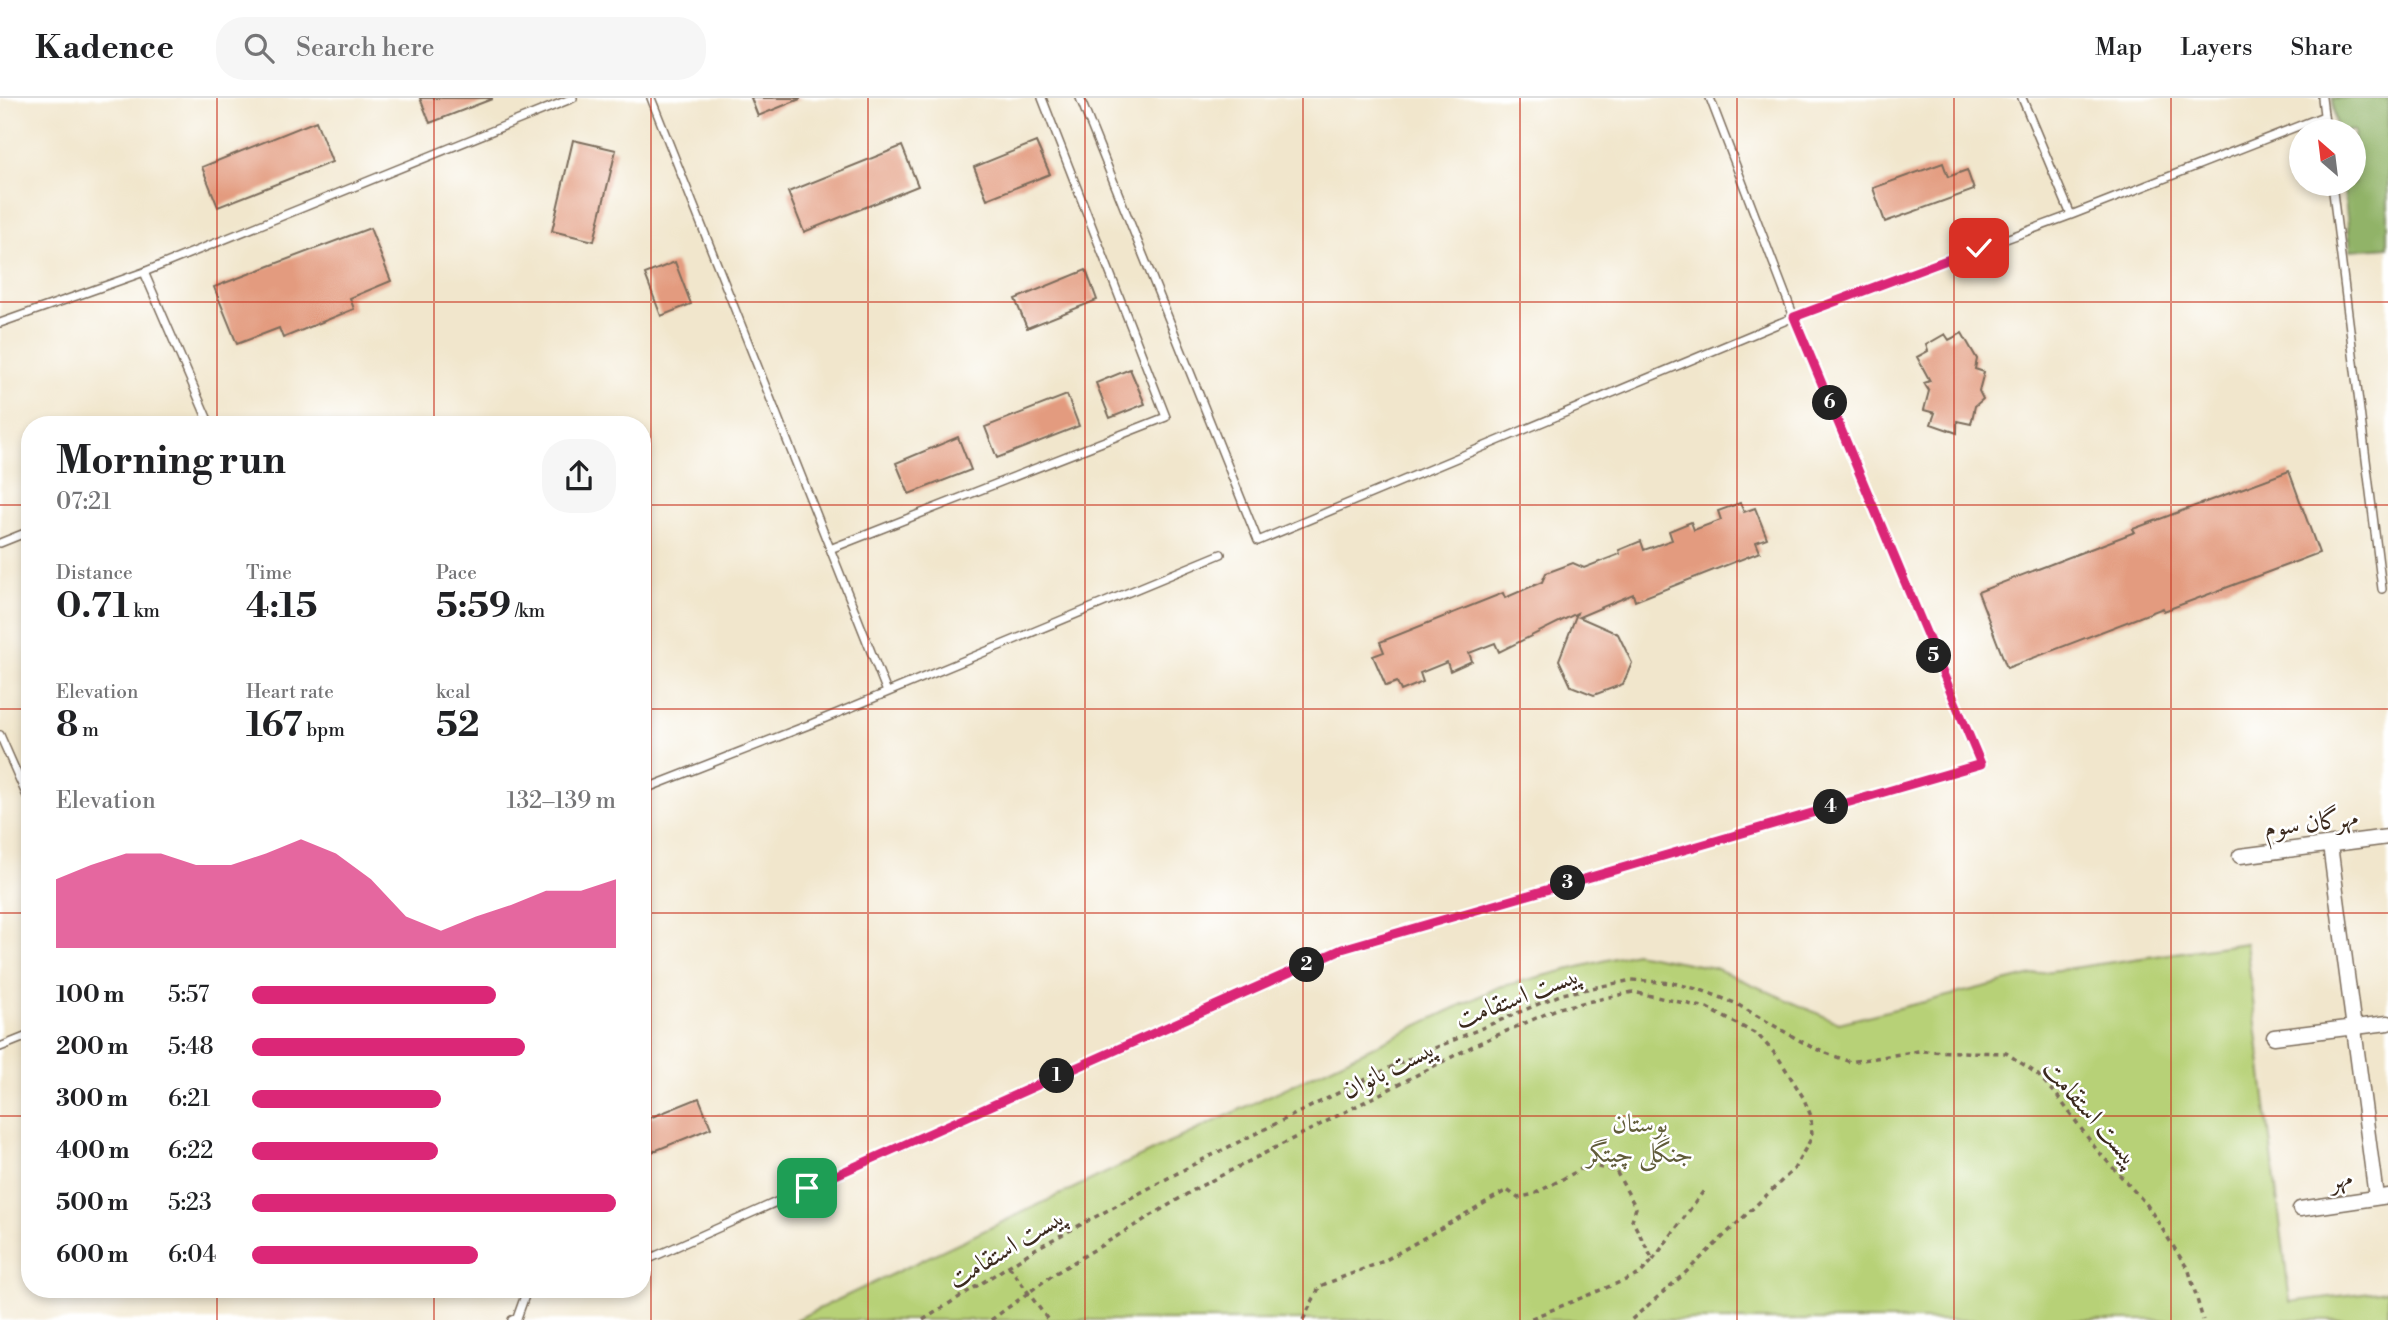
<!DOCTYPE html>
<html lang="en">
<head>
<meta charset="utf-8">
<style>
	body { margin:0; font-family:"Libre Bodoni",Amiri,serif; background:#f6f6f6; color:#202124; height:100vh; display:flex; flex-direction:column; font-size:26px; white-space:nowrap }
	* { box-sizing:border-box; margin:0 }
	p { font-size:23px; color:#757577 }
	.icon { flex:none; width:38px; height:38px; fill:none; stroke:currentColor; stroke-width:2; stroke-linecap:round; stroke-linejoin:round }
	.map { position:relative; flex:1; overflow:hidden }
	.panel { position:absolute; left:21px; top:318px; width:630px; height:882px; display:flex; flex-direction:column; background:#fff; border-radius:28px; box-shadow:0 4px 10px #0003 }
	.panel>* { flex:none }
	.needle { width:46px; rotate:332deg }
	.buttons { position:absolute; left:2289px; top:21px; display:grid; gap:14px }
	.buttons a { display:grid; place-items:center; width:77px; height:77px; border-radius:50%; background:#fff; box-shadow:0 4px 10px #0003; font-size:35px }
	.pin { position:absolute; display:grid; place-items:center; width:60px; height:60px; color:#fff; margin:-30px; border-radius:14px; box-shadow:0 4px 10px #0006 }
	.km { position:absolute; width:35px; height:35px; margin:-18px; border-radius:50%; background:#222; color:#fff; font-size:19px; line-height:35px; text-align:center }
	.round { display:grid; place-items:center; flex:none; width:74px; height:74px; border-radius:28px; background:#f6f6f6 }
	.summary { display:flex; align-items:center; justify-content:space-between; height:119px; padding:0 35px }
	h1 { font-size:38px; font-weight:700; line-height:52px }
	.stats { display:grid; grid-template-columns:repeat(3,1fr); gap:10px; height:119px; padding:7px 35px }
	.stats div { display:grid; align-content:center }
	.stats b { font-size:35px; font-weight:700 }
	.stats small { font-size:19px; font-weight:400 }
	.stats p { font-size:19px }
	.chart { height:196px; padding:14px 35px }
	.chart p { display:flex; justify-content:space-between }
	.chart svg { width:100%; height:126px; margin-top:7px; fill:#db2777; opacity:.7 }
	ul { padding:0 35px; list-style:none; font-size:23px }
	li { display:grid; grid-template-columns:112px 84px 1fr; align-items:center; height:52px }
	li i { height:18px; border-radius:9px; background:#db2777 }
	header { display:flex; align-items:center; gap:42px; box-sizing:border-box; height:98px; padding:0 35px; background:#fff; border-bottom:2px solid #e0e0e0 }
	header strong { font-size:33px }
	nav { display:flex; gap:38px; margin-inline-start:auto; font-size:24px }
	.search { width:490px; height:63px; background:#f6f6f6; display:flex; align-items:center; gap:18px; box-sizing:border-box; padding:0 24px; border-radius:28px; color:#757577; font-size:26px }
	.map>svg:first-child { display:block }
	.green { fill:#b7d177; stroke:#797e4a; stroke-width:2 }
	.forest { fill:#91b368; stroke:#666e43; stroke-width:2 }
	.building { fill:#e39b7f }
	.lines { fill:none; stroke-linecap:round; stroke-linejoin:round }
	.service-casing { stroke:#7b6c5b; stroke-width:10 }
	.minor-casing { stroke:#7b6c5b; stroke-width:17 }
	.path { stroke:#7b6c5b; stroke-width:3.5; stroke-dasharray:5 5; stroke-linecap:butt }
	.service { stroke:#fff; stroke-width:7 }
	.minor { stroke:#fff; stroke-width:14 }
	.route-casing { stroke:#fff; stroke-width:14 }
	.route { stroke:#db2777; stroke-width:9 }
	.grid { fill:none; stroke:#c8321e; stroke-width:2; stroke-opacity:0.55 }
	.labels { text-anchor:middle; stroke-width:5; stroke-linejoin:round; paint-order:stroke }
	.street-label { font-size:26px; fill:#3b2a1e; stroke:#fff }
	.park-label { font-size:26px; fill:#605c39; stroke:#fff }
</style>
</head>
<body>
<header>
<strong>Kadence</strong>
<div class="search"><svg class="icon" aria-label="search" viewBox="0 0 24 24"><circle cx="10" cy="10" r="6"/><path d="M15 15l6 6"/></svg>Search here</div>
<nav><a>Map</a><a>Layers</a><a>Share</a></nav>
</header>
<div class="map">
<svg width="2388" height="1222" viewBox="0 0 2388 1222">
	<rect width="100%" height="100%" fill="#fff"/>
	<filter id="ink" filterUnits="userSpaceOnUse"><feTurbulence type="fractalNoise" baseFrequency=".0143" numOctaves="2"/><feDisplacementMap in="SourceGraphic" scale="14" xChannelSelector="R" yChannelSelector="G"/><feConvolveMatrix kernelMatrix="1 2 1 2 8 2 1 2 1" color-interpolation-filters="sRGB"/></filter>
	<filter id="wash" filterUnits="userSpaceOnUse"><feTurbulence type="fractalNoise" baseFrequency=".00686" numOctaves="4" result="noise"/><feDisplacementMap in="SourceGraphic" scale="28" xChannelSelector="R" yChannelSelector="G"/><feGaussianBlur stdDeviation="1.57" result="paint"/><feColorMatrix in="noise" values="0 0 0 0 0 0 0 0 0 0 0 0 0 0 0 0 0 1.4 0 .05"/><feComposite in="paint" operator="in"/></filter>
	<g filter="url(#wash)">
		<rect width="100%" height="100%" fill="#f1e6cc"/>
		<path class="green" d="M2246,845L2290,1204L2388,1192V1222H795L1499,889L1635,855L1715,870L1839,925L2044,874Z"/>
		<path class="forest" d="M2332,0H2388V149L2351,152L2343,86H2354V33H2337Z"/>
		<g id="blocks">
			<path class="building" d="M420,0H492V1L430,25Z
				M751,0H800V1L758,18Z
				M316,23L332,64L218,109L202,69Z
				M573,42L616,52L594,143L552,133Z
				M1036,44L1050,76L987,101L974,69Z
				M902,48L918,88L804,134L788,94Z
				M1943,65L1948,79L1967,72L1974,92L1885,124L1873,90Z
				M370,130L391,183L350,200L354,211L283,240L279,230L237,246L214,189Z
				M675,164L691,206L661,218L645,176Z
				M1086,172L1097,202L1027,230L1015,201Z
				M1962,235L1977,261L1975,271L1984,274L1979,293L1983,301L1975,308L1971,326L1957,323V335L1931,326L1935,315L1924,312L1929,293L1924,285L1930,283L1917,259L1928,253L1926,247L1945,236L1949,242Z
				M1130,271L1145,306L1110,320L1096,285Z
				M1067,297L1079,328L997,360L985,329Z
				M958,339L971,372L909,396L896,365Z
				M2289,373L2319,455L2164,513L2163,510L2007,570L1978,494L2135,434L2133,431Z
				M1740,405L1744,414L1755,410L1767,440L1756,444L1760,454L1635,503L1633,496L1579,519L1618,536L1632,565L1623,586L1594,597L1571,588L1559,562L1577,515L1499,554L1495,545L1469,555L1472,563L1450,573L1447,564L1420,575L1423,584L1401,593L1397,584L1386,588L1373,558L1384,554L1380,544L1503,495L1505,500L1542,484L1546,475L1573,465L1584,470L1620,456L1619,452L1641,443L1644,452L1672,442L1669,433L1691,424L1694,432L1721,422L1718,413Z
				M699,1000L711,1030L642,1058V1023Z"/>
		</g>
	</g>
	<g filter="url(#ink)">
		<use href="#blocks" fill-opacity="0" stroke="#7b6c5b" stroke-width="2"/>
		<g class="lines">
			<g class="service-casing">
				<path id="service" d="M651,0L887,594
					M1080,0L1258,443L1794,219L2071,117L2022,0
					M2322,0L2326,33
					M2332,86L2382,491
					M2071,117L2324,18
					M144,174L210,327
					M0,225L144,174L573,0
					M0,445L30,433
					M830,451L1166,319L1042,0
					M0,637L30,705
					M642,692L811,626L1221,456
					M0,949L30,937
					M642,1164L1342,851L1981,666L1794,219L1710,0
					M512,1222L517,1220L527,1192"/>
			</g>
			<g class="minor-casing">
				<path id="minor" d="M2330,747L2376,1099
					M2240,758L2388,739
					M2274,939L2388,925
					M2300,1111L2388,1098"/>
			</g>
			<path class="path" d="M1653,1162L1705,1091
				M1009,1168L1048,1222
				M923,1222L1037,1150L1200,1063L1395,967L1562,896L1632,882L1673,885L1701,892L1735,905L1813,950L1850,964L1919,953L2006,955L2036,975L2056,996L2096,1051L2147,1107L2189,1173L2203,1222
				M991,1222L1054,1176L1197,1090L1477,946L1559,910L1633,894L1707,910L1758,937L1778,959L1803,999L1811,1018L1812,1039L1794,1071L1683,1177L1631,1222
				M1303,1222L1320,1188L1384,1163L1507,1092L1518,1100L1534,1096L1589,1067L1616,1073L1636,1110L1632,1122L1653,1162L1640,1176L1527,1222"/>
			<use href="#service" class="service"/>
			<use href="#minor" class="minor"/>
		</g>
	</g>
	<g class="lines" filter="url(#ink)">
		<g class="route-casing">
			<path id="route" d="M807,1090L1342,851L1981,666L1794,219L1979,150"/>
		</g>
		<use href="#route" class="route"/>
	</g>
	<path class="grid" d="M217,0V327M434,0V327M651,0V1222M868,0V1222M1085,0V1222M1303,0V1222M1520,0V1222M1737,0V1222M1954,0V1222M2171,0V1222M0,204H2388M0,407H30M642,407H2388M0,611H30M642,611H2388M0,815H30M642,815H2388M0,1018H30M642,1018H2388M217,1192V1222M434,1192V1222"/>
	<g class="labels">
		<g class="street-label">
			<text transform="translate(2311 724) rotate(-7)" y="9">مهرگان سوم</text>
			<text transform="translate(1518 898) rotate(-21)" y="9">پیست استقامت</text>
			<text transform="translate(1389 970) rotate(-27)" y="9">پیست بانوان</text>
			<text transform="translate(2092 1015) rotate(49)" y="9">پیست استقامت</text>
			<text transform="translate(2341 1080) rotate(-9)" y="9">مهر</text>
			<text transform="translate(1007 1149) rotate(-31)" y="9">پیست استقامت</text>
		</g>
		<g class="park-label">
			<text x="1640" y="1034">بوستان<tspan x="1640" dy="30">جنگلی چیتگر</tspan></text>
		</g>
	</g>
</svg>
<div class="buttons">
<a><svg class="needle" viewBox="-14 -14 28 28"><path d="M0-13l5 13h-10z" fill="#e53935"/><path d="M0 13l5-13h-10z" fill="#757577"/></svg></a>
</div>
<div class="pin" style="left:807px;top:1090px;background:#1e9e55"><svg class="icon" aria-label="arrive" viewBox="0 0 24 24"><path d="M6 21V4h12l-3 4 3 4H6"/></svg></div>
<div class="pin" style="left:1979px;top:150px;background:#d93025"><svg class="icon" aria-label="check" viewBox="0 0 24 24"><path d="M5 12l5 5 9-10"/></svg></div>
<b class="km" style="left:1057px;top:978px">1</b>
<b class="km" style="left:1307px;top:867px">2</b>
<b class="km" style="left:1568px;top:785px">3</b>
<b class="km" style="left:1831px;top:709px">4</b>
<b class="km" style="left:1934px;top:558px">5</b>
<b class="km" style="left:1830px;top:305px">6</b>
<section class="panel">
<div class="summary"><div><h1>Morning run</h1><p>07:21</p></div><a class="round"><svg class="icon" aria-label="share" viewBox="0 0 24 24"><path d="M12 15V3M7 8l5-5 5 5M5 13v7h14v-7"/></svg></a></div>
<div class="stats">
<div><p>Distance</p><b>0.71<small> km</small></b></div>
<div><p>Time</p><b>4:15</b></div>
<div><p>Pace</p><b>5:59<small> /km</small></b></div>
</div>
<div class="stats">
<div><p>Elevation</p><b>8<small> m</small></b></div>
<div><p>Heart rate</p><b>167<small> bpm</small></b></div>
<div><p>kcal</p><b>52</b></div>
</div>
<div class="chart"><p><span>Elevation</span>132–139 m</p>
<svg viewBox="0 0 160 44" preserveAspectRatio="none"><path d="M0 44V20L10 15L20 11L30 11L40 15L50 15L60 11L70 6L80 11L90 20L100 33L110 38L120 33L130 29L140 24L150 24L160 20V44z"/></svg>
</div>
<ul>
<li><b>100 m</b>5:57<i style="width:67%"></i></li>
<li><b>200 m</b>5:48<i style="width:75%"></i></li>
<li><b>300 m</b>6:21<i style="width:52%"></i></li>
<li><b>400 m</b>6:22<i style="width:51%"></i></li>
<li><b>500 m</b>5:23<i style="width:100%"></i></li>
<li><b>600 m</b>6:04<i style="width:62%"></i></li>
</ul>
</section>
</div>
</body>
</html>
